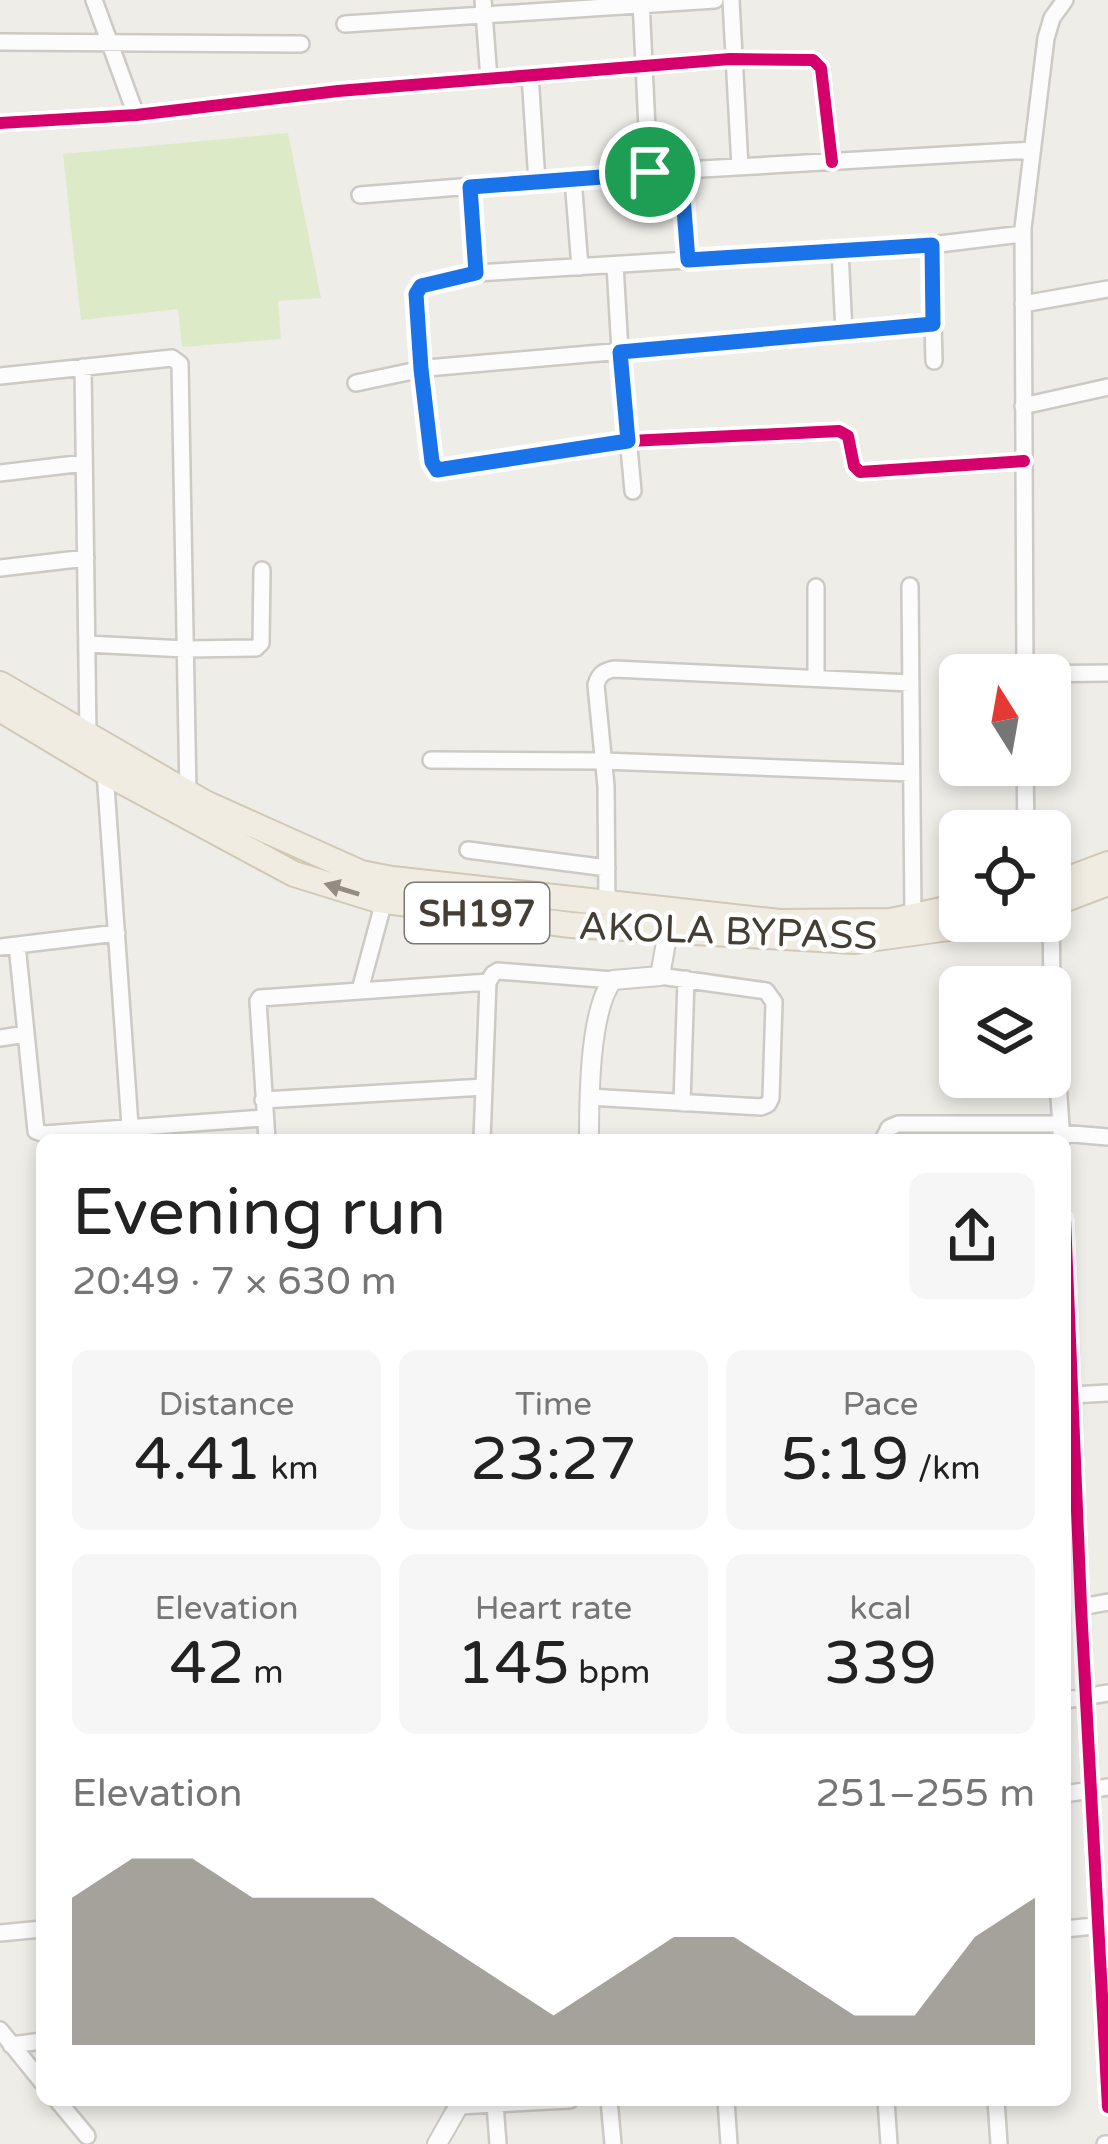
<!DOCTYPE html>
<html lang="en">
<head>
<meta charset="utf-8">
<style>
	body { margin:0; font-family:"Varela Round",sans-serif; background:#f6f6f6; color:#222; height:100vh; display:flex; flex-direction:column; font-size:45px; white-space:nowrap }
	* { box-sizing:border-box; margin:0 }
	p { font-size:39px; color:#767676 }
	.icon { flex:none; width:66px; height:66px; fill:none; stroke:currentColor; stroke-width:2; stroke-linecap:round; stroke-linejoin:round }
	.map { position:relative; flex:1; overflow:hidden }
	.panel { position:absolute; left:36px; top:1134px; width:1035px; height:972px; display:flex; flex-direction:column; background:#fff; border-radius:18px; box-shadow:0 6px 18px #0003 }
	.panel>* { flex:none }
	.needle { width:78px; rotate:349deg }
	.tools { position:absolute; left:939px; top:654px; display:grid; gap:24px }
	.tools a { display:grid; place-items:center; width:132px; height:132px; border-radius:18px; background:#fff; box-shadow:0 6px 18px #0003; font-size:60px }
	.pin { position:absolute; display:grid; place-items:center; width:102px; height:102px; color:#fff; margin:-51px; border:6px solid #fff; border-radius:50%; box-shadow:0 3px 12px #0007 }
	.round { display:grid; place-items:center; flex:none; width:126px; height:126px; border-radius:18px; background:#f6f6f6 }
	.overview { display:flex; align-items:center; justify-content:space-between; height:204px; padding:0 36px }
	h1 { font-size:66px; font-weight:600; line-height:90px }
	.metrics { display:grid; grid-template-columns:repeat(3,1fr); gap:18px; height:204px; padding:12px 36px }
	.metrics div { display:grid; align-content:center; border-radius:18px; background:#f6f6f6; text-align:center }
	.metrics b { font-size:60px; font-weight:600 }
	.metrics small { font-size:33px; font-weight:400 }
	.metrics p { font-size:33px }
	.chart { height:336px; padding:24px 36px }
	.chart p { display:flex; justify-content:space-between }
	.chart svg { width:100%; height:216px; margin-top:12px; fill:#807b73; opacity:.7 }
	.map>svg:first-child { display:block }
	.green { fill:#ddeac8 }
	.lines { fill:none; stroke-linecap:round; stroke-linejoin:round }
	.minor-casing { stroke:#cdcac5; stroke-width:20 }
	.tertiary-casing { stroke:#cdcac5; stroke-width:22 }
	.primary-casing { stroke:#d1c8b5; stroke-width:28 }
	.minor { stroke:#fcfcfc; stroke-width:15 }
	.tertiary { stroke:#fcfcfc; stroke-width:18 }
	.primary { stroke:#f1ece2; stroke-width:24 }
	.cycleway-casing { stroke:#fff; stroke-width:20 }
	.cycleway { stroke:#d6006c; stroke-width:12 }
	.oneway { fill:#928c82 }
	.route-casing { stroke:#fff; stroke-width:24 }
	.route { stroke:#1a73e8; stroke-width:15 }
	.labels { text-anchor:middle; stroke-width:9; stroke-linejoin:round; paint-order:stroke }
	.shield { fill:#fff; stroke:#7c7871; stroke-width:3 }
	.shield-label { font-size:36px; font-weight:bold; fill:#443e34 }
	.street-label { font-size:39px; fill:#443e34; stroke:#fff }
</style>
</head>
<body>
<div class="map">
<svg width="1108" height="2144" viewBox="0 0 1108 2144">
	<rect width="100%" height="100%" fill="#eeede8"/>
	<path class="green" d="M288,133L321,298L278,301L281,339L182,347L178,309L81,320L63,154Z"/>
	<g class="lines">
		<g class="minor-casing">
			<path id="minor" d="M94,0L136,115
				M483,0L489,79
				M641,0L649,172
				M731,0L740,167
				M345,24L715,0
				M0,42L301,44
				M530,75L537,182
				M0,123L136,115L338,91L730,59L813,60L821,68L832,162
				M681,171L688,260
				M573,179L580,267
				M470,187L476,273L421,286L416,294L421,369L432,462L437,469L629,441L839,431L848,436L854,466L860,472L1024,461
				M360,195L649,172L1032,150
				M931,245L934,361
				M840,251L844,332
				M615,265L620,351L633,491
				M476,273L931,245L1022,234
				M1023,304L1108,289
				M83,367L88,736
				M0,376L172,358L180,364L188,794
				M356,383L427,368L933,324
				M1023,406L1108,387
				M0,473L84,463
				M0,568L86,558
				M910,586L913,916
				M87,644L185,649L256,648L261,643L262,570
				M1025,674L1108,673
				M1025,675L1023,228L1046,38L1052,18L1065,0
				M816,678V587
				M431,760L604,761L911,773
				M1025,765L1026,831
				M105,772L131,1140
				M468,850L607,868
				M607,905L606,786L596,685C599,674 604,671 614,669L910,683
				M1051,905L1052,998L1062,1140
				M17,945L36,1131L44,1134L264,1118
				M0,947L117,933
				M360,990L384,901
				M0,1038L26,1034
				M589,1097L761,1107L768,1104L771,1098L774,1002L766,991L660,976
				M263,1100L484,1087
				M682,1103L686,979
				M1061,1133L1108,1137
				M267,1140L258,1001L260,998L488,982
				M482,1140L488,982L493,974L498,971L613,980
				M883,1140L889,1128L898,1124H1061
				M1065,1219L1081,1607L1108,2107
				M1072,1395L1108,1393
				M1081,1607L1108,1602
				M1065,1700L1108,1693
				M1065,1794L1108,1787
				M1065,1929L1104,1925
				M0,1933L42,1929
				M0,2030L42,2082
				M11,2045L42,2041
				M57,2100L87,2136
				M609,2100L613,2144
				M726,2100L729,2144
				M886,2100L889,2144
				M996,2100L999,2144
				M495,2104L498,2144
				M459,2106L570,2100
				M1105,2144H1108"/>
		</g>
		<g class="tertiary-casing">
			<path id="tertiary" d="M589,1140C589,1101 589,1010 613,980L660,976L668,931
				M437,2144L462,2100"/>
		</g>
		<g class="primary-casing">
			<path id="primary" d="M0,684L205,803L361,873L392,879L780,922L891,921L960,906
				M0,709L110,775L294,874L378,900L571,925L855,941L999,921
				M1050,886L1108,864
				M1050,905L1108,883"/>
		</g>
		<use href="#minor" class="minor"/>
		<use href="#tertiary" class="tertiary"/>
		<use href="#primary" class="primary"/>
		<g class="cycleway-casing">
			<path id="cycleway" d="M0,123L136,115L338,91L730,59L813,60L821,68L832,162
				M470,187L476,273L421,286L416,294L421,369L432,462L437,469L629,441L839,431L848,436L854,466L860,472L1024,461
				M1065,1219L1081,1607L1108,2107"/>
		</g>
		<use href="#cycleway" class="cycleway"/>
	</g>
	<defs><path id="oneway-solid" d="M-6-.8H1V-3.2L6.5 0L1 3.2V.8H-6Z" transform="scale(3)"/></defs>
	<use class="oneway" href="#oneway-solid" transform="translate(342 889) rotate(-163)"/>
	<g class="lines">
		<g class="route-casing">
			<path id="route" d="M681,171L688,260L932,245L933,324L620,352L628,441L437,470L432,462L421,369L416,294L421,286L476,273L470,187Z"/>
		</g>
		<use href="#route" class="route"/>
	</g>
	<g class="labels">
		<rect class="shield" x="405" y="883" width="144" height="60" rx="9"/>
		<g class="shield-label">
			<text x="477" y="926">SH197</text>
		</g>
		<g class="street-label">
			<text transform="translate(728 930) rotate(2)" y="14">AKOLA BYPASS</text>
		</g>
	</g>
</svg>
<div class="tools">
<a><svg class="needle" viewBox="-14 -14 28 28"><path d="M0-13l5 13h-10z" fill="#e53935"/><path d="M0 13l5-13h-10z" fill="#767676"/></svg></a>
<a><svg class="icon" aria-label="locate" viewBox="0 0 24 24"><circle cx="12" cy="12" r="6"/><path d="M12 2v4M12 18v4M2 12h4M18 12h4"/></svg></a>
<a><svg class="icon" aria-label="layers" viewBox="0 0 24 24"><path d="M12 4l9 5-9 5-9-5zM3 14l9 5 9-5"/></svg></a>
</div>
<div class="pin" style="left:650px;top:172px;background:#1e9e55"><svg class="icon" aria-label="arrive" viewBox="0 0 24 24"><path d="M6 21V4h12l-3 4 3 4H6"/></svg></div>
<section class="panel">
<div class="overview"><div><h1>Evening run</h1><p>20:49 · 7 × 630 m</p></div><a class="round"><svg class="icon" aria-label="share" viewBox="0 0 24 24"><path d="M12 15V3M7 8l5-5 5 5M5 13v7h14v-7"/></svg></a></div>
<div class="metrics">
<div><p>Distance</p><b>4.41<small> km</small></b></div>
<div><p>Time</p><b>23:27</b></div>
<div><p>Pace</p><b>5:19<small> /km</small></b></div>
</div>
<div class="metrics">
<div><p>Elevation</p><b>42<small> m</small></b></div>
<div><p>Heart rate</p><b>145<small> bpm</small></b></div>
<div><p>kcal</p><b>339</b></div>
</div>
<div class="chart"><p><span>Elevation</span>251–255 m</p>
<svg viewBox="0 0 160 44" preserveAspectRatio="none"><path d="M0 44V14L10 6L20 6L30 14L40 14L50 14L60 22L70 30L80 38L90 30L100 22L110 22L120 30L130 38L140 38L150 22L160 14V44z"/></svg>
</div>
</section>
</div>
</body>
</html>
